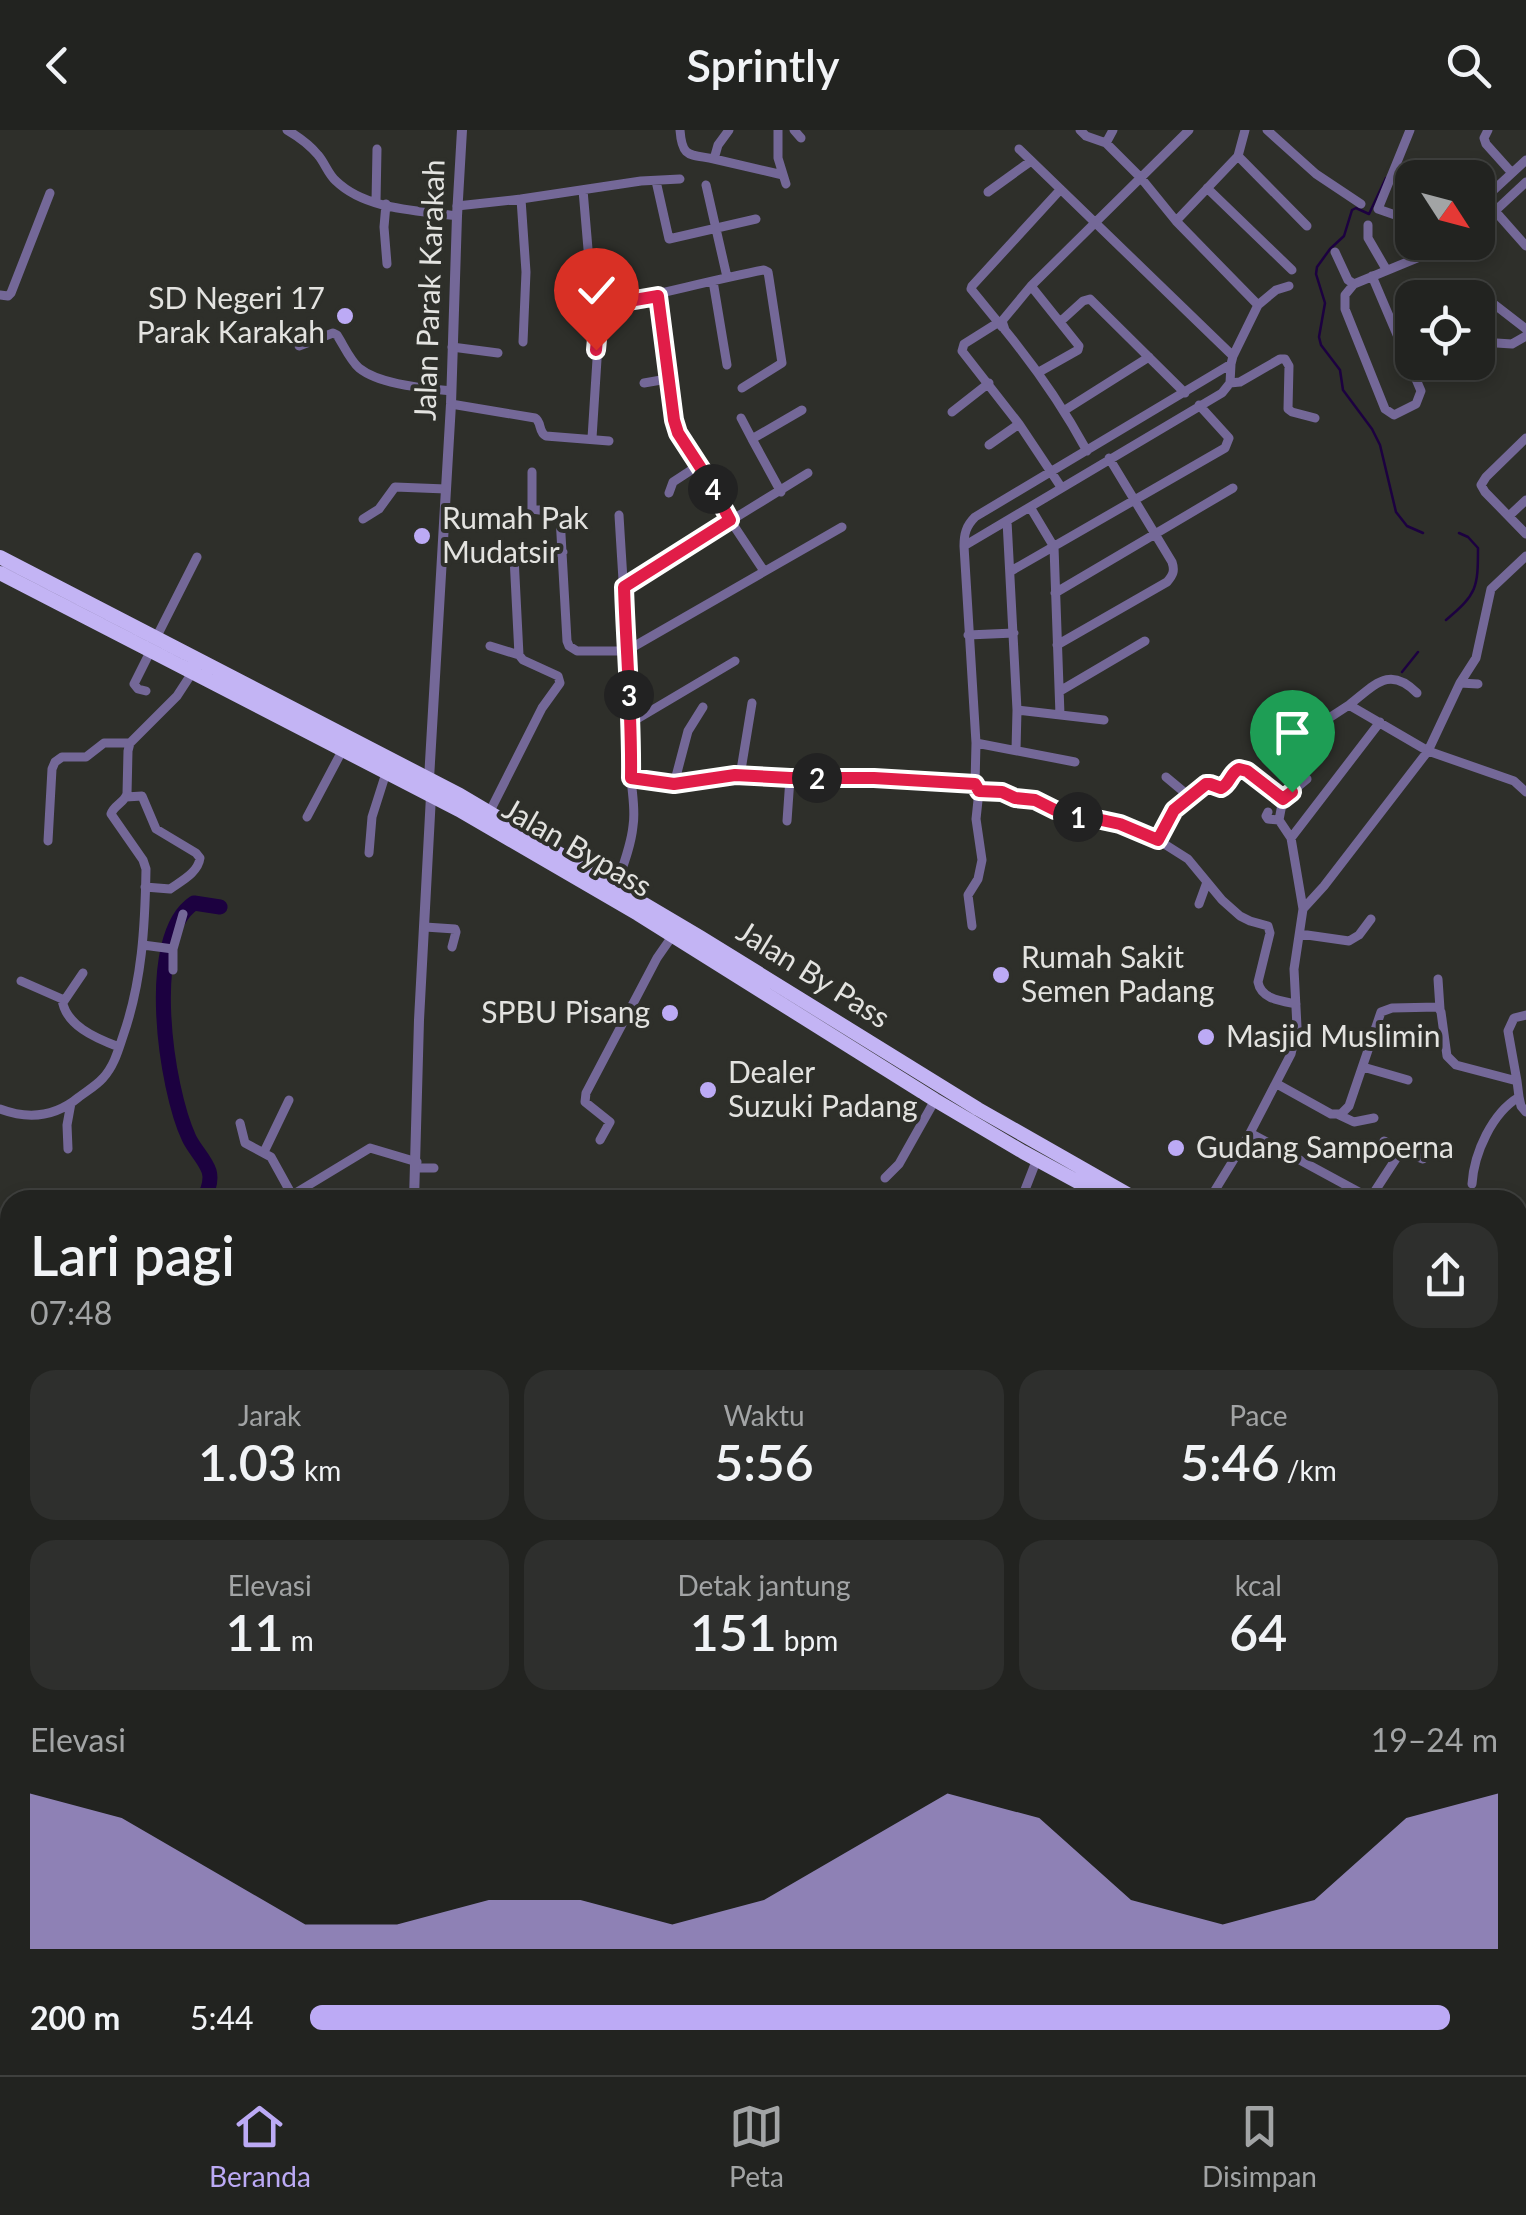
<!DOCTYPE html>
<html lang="id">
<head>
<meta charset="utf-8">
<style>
	body { margin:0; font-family:Lato,sans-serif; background:#2e2f2d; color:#f1f3f6; height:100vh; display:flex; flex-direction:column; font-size:38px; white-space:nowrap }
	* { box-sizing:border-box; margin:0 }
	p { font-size:32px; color:#a2a4a5 }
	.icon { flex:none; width:55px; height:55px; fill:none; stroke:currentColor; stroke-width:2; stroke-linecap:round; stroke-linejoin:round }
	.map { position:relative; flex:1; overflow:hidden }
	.side { position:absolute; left:0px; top:1060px; width:1528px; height:885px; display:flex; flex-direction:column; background:#222320; border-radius:30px 30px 0 0; box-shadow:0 5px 15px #0003,0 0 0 2px #3f403e }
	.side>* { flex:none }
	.needle { width:65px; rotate:126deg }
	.fabs { position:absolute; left:1395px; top:30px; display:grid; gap:20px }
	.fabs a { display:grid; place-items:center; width:100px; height:100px; border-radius:20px; background:#222320; box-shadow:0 5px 15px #0003,0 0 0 2px #3f403e; font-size:50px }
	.pin { position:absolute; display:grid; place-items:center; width:85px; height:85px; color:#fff; margin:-102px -42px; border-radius:50% 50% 50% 0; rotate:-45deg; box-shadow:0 0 10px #0007 }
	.pin .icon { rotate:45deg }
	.km { position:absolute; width:50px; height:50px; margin:-25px; border-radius:50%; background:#222; color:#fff; font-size:28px; line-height:50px; text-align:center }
	.round { display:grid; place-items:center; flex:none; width:105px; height:105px; border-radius:30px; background:#2e2f2d }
	.overview { display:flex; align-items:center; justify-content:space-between; height:170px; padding:0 30px }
	h1 { font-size:55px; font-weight:600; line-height:75px }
	.metrics { display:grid; grid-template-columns:repeat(3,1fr); gap:15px; height:170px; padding:10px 30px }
	.metrics div { display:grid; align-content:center; border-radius:25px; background:#2e2f2d; text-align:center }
	.metrics b { font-size:50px; font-weight:600 }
	.metrics small { font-size:28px; font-weight:400 }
	.metrics p { font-size:28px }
	.chart { height:280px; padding:20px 30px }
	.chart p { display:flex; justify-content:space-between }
	.chart svg { width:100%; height:180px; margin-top:10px; fill:#bcaaf5; opacity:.7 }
	ul { padding:0 30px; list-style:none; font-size:32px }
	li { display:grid; grid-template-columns:160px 120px 1fr; align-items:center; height:75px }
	li i { height:25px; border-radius:12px; background:#bcaaf5 }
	header { display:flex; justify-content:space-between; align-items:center; height:130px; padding:0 30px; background:#222320; font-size:45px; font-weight:600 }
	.tab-bar { display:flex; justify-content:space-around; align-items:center; height:140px; border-top:2px solid #3f403e; background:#222320; font-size:28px; color:#a2a4a5 }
	.tab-bar a { display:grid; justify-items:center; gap:5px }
	.tab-bar .current { color:#bcaaf5 }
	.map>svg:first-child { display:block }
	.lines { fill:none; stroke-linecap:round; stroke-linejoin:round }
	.stream { stroke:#1c0140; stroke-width:2.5 }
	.river { stroke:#1c0140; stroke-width:15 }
	.minor { stroke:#746898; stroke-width:9 }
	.tertiary { stroke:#746898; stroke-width:10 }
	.trunk { stroke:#c3b4f4; stroke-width:14 }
	.route-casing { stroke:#fff; stroke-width:20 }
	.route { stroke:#e11d48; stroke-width:12 }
	.poi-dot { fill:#bcaaf5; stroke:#2e2f2a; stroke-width:4 }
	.labels { text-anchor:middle; stroke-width:8; stroke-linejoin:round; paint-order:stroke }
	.street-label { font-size:30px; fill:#e3e3e0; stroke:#2e2f2a }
	.poi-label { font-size:30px; fill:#e3e3e0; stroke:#2e2f2a; text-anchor:start }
</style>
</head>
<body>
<header><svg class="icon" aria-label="back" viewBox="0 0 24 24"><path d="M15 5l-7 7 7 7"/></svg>Sprintly<svg class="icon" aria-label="search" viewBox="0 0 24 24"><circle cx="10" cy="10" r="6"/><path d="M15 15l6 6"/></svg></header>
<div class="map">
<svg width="1526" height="1945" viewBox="0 0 1526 1945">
	<rect width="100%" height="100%" fill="#2e2f2a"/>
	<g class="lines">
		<path class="stream" d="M1386,48L1369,84L1356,78L1352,80L1344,106L1330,119L1317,137L1316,144L1325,173L1319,207L1321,215L1340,240L1343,260L1372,299L1380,315L1396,382L1407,396L1423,403
			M1446,490C1477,464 1478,458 1478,418L1468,407L1459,403
			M1402,542L1418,522"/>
		<path class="river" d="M203,1070C208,1061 212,1051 209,1041C205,1029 194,1019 189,1008C166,959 143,807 194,773L220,777"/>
		<path class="minor" d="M287,0C299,7 309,14 318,25C325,33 328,44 336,51C366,80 417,80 457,86
			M680,0C682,28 689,24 714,29L718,15L729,0
			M778,0V28L786,54
			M794,0L801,8
			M1080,0L1086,6L1106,13
			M1113,0L1106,13L1141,48L1176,91L1258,175L1233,226L1231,234L975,387C966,396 964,404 964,416L976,613L975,654L979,661L1001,662L1015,668L1035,670L1055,680L1120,694L1158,710L1188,729L1222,770L1240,786L1250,791L1268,796L1270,803L1258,852C1261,869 1281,871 1296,874
			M1267,0L1316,44L1361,74
			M1410,0L1378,79L1398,86L1412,96
			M1488,0L1484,8L1486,14L1512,43
			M1019,19L1233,226
			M1238,26L1307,96
			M714,29L783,45
			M1526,30L1484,69L1495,81L1526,52
			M656,51L669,109L756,89
			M706,55L727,147
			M1207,58L1292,140
			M583,60L592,166L599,198L592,308
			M988,62L1031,31
			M521,69L641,51L680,49
			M376,72L377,19
			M386,74L384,97L387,134
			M457,76L521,69L526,142L523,212
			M1495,81L1526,116
			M1176,91L1238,26L1245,0
			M1368,95V108L1386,139
			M1335,122L1348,150L1354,154L1417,128L1438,112
			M713,151L727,235
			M1354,154L1345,165V179L1385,279L1394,285L1416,274L1421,261L1372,146
			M1031,156L1079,216L1078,220L1039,242
			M1477,161L1526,199
			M0,165L8,166L11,163L50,63
			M658,165L671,277L679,303L730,390L764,441
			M1258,175L1276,160L1289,156
			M594,177C651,167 707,151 764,140L768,142L769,148L782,233L742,258
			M1061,191L1083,171L1090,169L1185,263
			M999,192L964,214L962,221L1019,294L1061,357
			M1002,197L971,159L972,156L1060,60
			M1481,212L1512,214L1526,206
			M299,216L333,203L337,205C344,216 350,230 359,238C380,255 425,258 451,261
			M452,217L498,223
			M644,253L667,249
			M1230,253L1240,252L1280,229H1285L1289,236L1288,279L1292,282L1315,288
			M451,274L535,288C542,292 538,302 546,306L609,311
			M1065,280L1149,227
			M952,282L989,253
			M741,288L752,309
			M1526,308L1486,347L1481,355L1485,362L1526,404
			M989,315L1019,294
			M1087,321C1063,277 1036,238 1005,200L1002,191L1031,156L1189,0
			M532,342V379L554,382L560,387L567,511L569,516L577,521H626L842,397
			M781,362L752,309L802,280
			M669,363L673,352L699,335
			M1030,377L1054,417L1060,585
			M1509,386L1526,370
			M363,389L379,379L395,357L446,359
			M1007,391L1017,580L1016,620
			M964,416L1222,263L1230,253L1231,234
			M1011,441L1225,318L1229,308L1199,275
			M623,457L808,343
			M1055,463L1233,358
			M968,505L1014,503
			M156,508L197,427
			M1057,515L1167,452C1173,445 1175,441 1172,432L1109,328
			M490,516L519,525
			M1460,553L1478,554
			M146,561L138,559L134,554L151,520
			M1060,561L1145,511
			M1349,575C1375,555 1389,535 1417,563
			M1017,580L1104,590
			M632,592L735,531
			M1306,603L1349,575L1428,621L1514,651L1526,662
			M976,613L1075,632
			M735,645L790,648L787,691
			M1166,647L1190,667
			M631,648L674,654L735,645L741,640L752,573
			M790,648H874L975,654
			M674,654L688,601L703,577
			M126,667L142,666L156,699L196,723L200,728C198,743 181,751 170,759L145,757
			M1283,669L1307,649
			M1268,682L1266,686L1268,689L1279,690
			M489,683L542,578L560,553L558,546L523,530L519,525L514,427L519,423L563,422
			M307,687L342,621
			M1158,710L1174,680L1206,654L1210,653L1221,658L1225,657L1235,641L1243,638L1283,669L1279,690L1291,708
			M48,711L52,639L55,632L62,627H86L104,613H130
			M369,723L372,687L386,643
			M616,756C623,736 631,716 633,696C636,678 631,660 631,642C631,556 624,471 619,385
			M1199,774L1207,752
			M1303,779L1291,708L1380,592
			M972,796L968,765L978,749L982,730L976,689L979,661
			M425,797L455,799L456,802L452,817
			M1300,804L1349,811L1359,805L1371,789
			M143,815L173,819
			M173,840V819L183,784
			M1438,849L1440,879
			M21,851L62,869C65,895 95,908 119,917
			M64,871L83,843
			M1363,937L1408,950
			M1517,951L1508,901L1514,888L1526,885
			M1277,954L1331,984H1341L1349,976L1381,882L1392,878L1438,877L1441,882L1447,926L1456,935L1517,951L1519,967C1492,983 1474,1023 1472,1054
			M1519,967L1521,976L1526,982
			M0,979C29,990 55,987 79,967C87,961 97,955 103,948C114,936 118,921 123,906C142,852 145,797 146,739L143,730L111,684C114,675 124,673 127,664L128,621L130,613L177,566L192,543
			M1337,984L1354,992L1374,988
			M240,993L245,1013L271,1027L292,1065
			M1250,1003L1368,1067L1373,1064L1401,1021L1423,1029
			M600,1010L610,992L585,972L586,963L657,828L673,805
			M1384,1011L1401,1021
			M68,1019L67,995L71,973
			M264,1022L289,970
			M417,1038H434
			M885,1048L899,1034L935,970
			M284,1070L370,1018L417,1032
			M1021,1070L1037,1029
			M1209,1070L1250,1003L1291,924L1297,897L1294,839L1303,779L1324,756L1428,621L1460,553L1476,528L1491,459L1526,426
			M0,1114L10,1119
			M0,1291L1,1282L6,1276
			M1518,1333L1526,1308
			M0,1354V1366
			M0,1590L10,1588
			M0,1633L3,1652
			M0,1715L10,1713
			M1518,1833L1526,1816
			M573,1935L581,1945
			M1362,1935L1372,1939L1376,1935
			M584,1945L590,1935
			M660,1945L663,1935
			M859,1945V1935
			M1348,1945L1359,1935
			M1494,1945L1498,1935"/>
		<path class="tertiary" d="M414,1070L419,890L431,666L429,649L451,274L457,86L462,0
			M263,1945L264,1935"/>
		<path class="trunk" d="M0,427L460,665L700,807L978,979L1138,1070
			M0,443L459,680L638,784L935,970L1023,1022L1111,1070
			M1518,1270L1526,1275
			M1518,1286L1526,1290"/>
	</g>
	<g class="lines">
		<g class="route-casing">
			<path id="route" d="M596,220L598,198L594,177L658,166L674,290L678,303L706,346L730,390L624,457C626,520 632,584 631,648L674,654L735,645L790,648H874L975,654L979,661L1002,662L1015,668L1035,670L1055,680L1120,694L1158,710L1174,680L1206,654H1210L1221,658C1230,654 1230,643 1239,639L1247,641L1283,669L1292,662"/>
		</g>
		<use href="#route" class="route"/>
	</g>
	<g class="poi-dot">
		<circle cx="345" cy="186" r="10"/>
		<circle cx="422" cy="406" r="10"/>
		<circle cx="1001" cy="845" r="10"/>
		<circle cx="670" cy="883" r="10"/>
		<circle cx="1206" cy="907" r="10"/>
		<circle cx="708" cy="960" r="10"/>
		<circle cx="1176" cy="1018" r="10"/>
	</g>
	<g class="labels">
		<g class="street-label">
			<text transform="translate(430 160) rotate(-88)" y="10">Jalan Parak Karakah</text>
			<text transform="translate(577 718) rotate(30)" y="10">Jalan Bypass</text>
			<text transform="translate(813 845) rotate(32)" y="10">Jalan By Pass</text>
		</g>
		<g class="poi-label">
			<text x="325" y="179" text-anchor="end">SD Negeri 17<tspan x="325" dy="34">Parak Karakah</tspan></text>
			<text x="442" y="399">Rumah Pak<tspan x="442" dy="34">Mudatsir</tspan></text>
			<text x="1021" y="838">Rumah Sakit<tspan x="1021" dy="34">Semen Padang</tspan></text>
			<text x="650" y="893" text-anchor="end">SPBU Pisang</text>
			<text x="1226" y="917">Masjid Muslimin</text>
			<text x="728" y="953">Dealer<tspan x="728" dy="34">Suzuki Padang</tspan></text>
			<text x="1196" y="1028">Gudang Sampoerna</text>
		</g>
	</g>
</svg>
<div class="fabs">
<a><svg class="needle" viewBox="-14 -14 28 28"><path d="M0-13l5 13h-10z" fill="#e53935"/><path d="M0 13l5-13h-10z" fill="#a2a4a5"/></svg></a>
<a><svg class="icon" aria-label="locate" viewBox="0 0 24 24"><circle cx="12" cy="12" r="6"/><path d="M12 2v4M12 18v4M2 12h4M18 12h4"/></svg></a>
</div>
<div class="pin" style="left:1292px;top:662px;background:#1e9e55"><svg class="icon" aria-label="arrive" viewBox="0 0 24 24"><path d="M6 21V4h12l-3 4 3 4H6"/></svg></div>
<div class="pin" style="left:596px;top:220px;background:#d93025"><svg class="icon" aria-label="check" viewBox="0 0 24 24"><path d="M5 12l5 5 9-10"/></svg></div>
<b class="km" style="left:1078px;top:687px">1</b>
<b class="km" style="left:817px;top:648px">2</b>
<b class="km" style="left:629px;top:565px">3</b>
<b class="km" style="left:713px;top:359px">4</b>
<section class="side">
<div class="overview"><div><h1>Lari pagi</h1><p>07:48</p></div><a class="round"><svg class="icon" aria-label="share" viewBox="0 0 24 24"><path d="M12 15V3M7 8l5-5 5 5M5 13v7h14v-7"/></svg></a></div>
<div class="metrics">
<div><p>Jarak</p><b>1.03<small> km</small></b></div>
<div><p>Waktu</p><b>5:56</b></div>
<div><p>Pace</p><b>5:46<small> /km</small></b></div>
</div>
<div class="metrics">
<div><p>Elevasi</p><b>11<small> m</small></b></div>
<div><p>Detak jantung</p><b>151<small> bpm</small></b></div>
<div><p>kcal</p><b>64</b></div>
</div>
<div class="chart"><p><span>Elevasi</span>19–24 m</p>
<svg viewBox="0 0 160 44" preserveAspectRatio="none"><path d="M0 44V6L10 12L20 25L30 38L40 38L50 32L60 32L70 38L80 32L90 19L100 6L110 12L120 32L130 38L140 32L150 12L160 6V44z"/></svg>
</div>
<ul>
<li><b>200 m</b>5:44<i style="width:96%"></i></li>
</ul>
</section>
</div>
<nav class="tab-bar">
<a class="current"><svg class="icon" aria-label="home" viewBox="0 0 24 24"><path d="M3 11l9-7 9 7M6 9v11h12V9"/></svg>Beranda</a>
<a><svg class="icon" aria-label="map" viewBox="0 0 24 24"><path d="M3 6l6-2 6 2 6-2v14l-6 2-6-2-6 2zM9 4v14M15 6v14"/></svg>Peta</a>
<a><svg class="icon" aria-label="saved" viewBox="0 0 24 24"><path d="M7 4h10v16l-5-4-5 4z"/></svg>Disimpan</a>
</nav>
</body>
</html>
